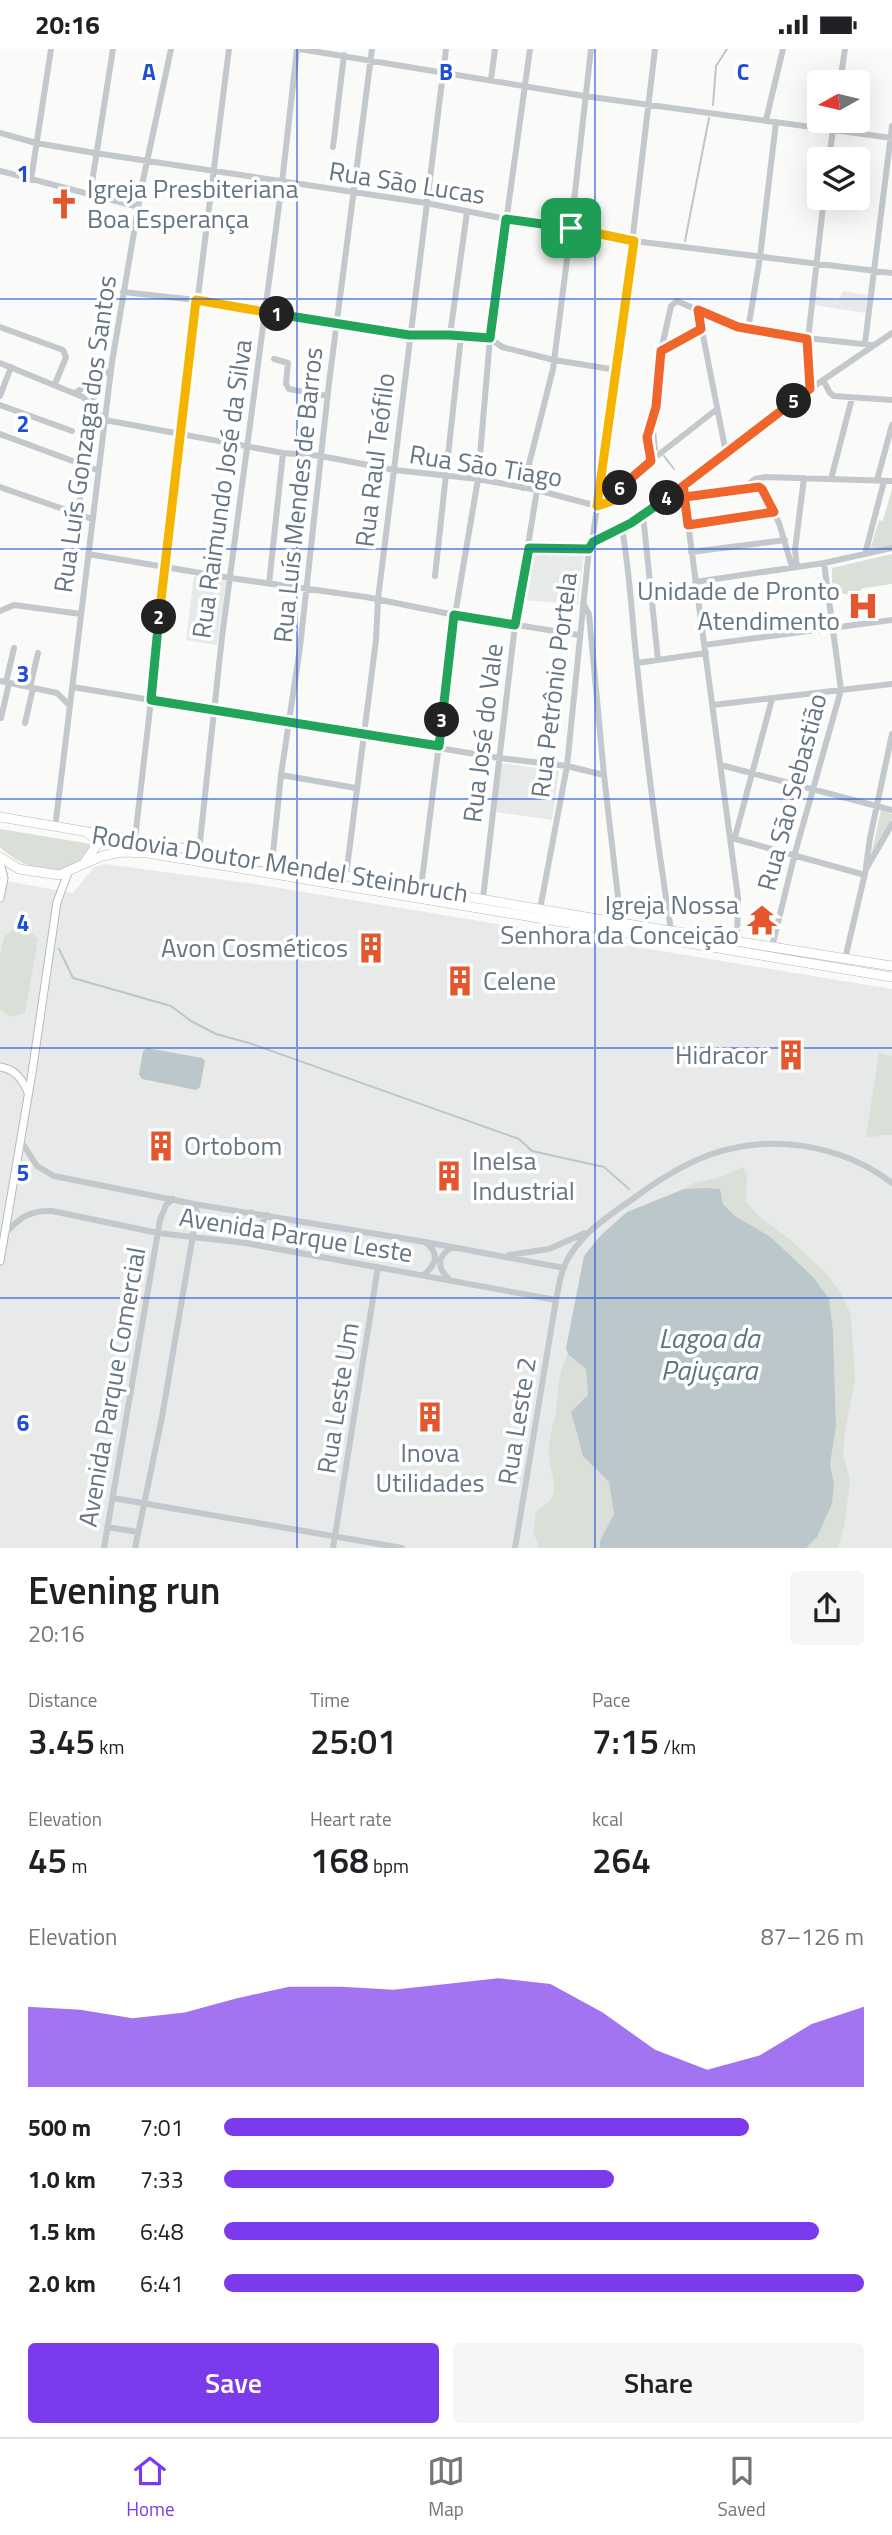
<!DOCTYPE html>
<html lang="en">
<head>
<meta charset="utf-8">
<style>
	body { margin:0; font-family:"Titillium Web",sans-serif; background:#f6f6f6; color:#202124; height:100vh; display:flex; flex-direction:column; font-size:26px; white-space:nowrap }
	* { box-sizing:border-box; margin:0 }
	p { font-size:23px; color:#757577 }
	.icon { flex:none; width:38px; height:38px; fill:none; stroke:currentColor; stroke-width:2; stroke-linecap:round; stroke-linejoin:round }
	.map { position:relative; height:1499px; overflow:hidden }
	.details { display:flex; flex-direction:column; background:#fff; flex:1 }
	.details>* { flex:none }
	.needle { width:46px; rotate:262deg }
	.controls { position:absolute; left:807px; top:21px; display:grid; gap:14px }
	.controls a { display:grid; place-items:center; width:63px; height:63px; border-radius:7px; background:#fff; box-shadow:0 7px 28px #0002; font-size:35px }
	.pin { position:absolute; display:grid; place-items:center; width:60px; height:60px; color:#fff; margin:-30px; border-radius:14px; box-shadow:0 4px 10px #0006 }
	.km { position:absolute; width:35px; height:35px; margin:-18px; border-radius:50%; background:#222; color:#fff; font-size:19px; line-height:35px; text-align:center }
	.round { display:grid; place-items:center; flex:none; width:74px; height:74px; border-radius:7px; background:#f6f6f6 }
	.overview { display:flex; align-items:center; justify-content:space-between; height:119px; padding:0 28px }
	h1 { font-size:38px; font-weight:600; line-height:52px }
	.stats { display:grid; grid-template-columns:repeat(3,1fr); gap:10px; height:119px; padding:7px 28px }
	.stats div { display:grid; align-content:center }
	.stats b { font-size:35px; font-weight:600 }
	.stats small { font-size:19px; font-weight:400 }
	.stats p { font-size:19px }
	.chart { height:196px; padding:14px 28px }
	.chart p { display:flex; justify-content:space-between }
	.chart svg { width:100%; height:126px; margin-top:7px; fill:#7c3aed; opacity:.7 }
	.cta { display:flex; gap:14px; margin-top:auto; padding:14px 28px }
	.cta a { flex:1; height:80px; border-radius:7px; background:#7c3aed; color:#fff; font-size:28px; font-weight:600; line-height:80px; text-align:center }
	.cta a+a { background:#f6f6f6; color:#202124 }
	ul { padding:0 28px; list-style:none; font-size:23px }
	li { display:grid; grid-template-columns:112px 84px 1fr; align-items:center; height:52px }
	li i { height:18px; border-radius:9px; background:#7c3aed }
	.status { display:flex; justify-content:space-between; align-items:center; height:49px; padding:0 35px; background:#fff; direction:ltr }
	.status svg { height:19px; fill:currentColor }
	.tabs { display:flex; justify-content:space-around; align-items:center; height:98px; border-top:2px solid #e0e0e0; background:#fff; font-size:19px; color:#757577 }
	.tabs a { display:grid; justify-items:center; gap:4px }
	.tabs .selected { color:#7c3aed }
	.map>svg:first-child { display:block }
	.built { fill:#e8e9e9 }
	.green { fill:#dadfd7 }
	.water { fill:#bbc7cb }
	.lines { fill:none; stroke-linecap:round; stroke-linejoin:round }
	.stream { stroke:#bbc7cb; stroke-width:2 }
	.major-casing { stroke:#b5babe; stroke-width:9 }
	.highway-casing { stroke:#b4b9bd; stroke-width:10 }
	.minor { stroke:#c3c8cc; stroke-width:6 }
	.major { stroke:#fff; stroke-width:7 }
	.highway { stroke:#fff; stroke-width:9 }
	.split-1-casing { stroke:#fff; stroke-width:14 }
	.split-2-casing { stroke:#fff; stroke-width:14 }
	.split-3-casing { stroke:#fff; stroke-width:14 }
	.split-4-casing { stroke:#fff; stroke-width:14 }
	.split-5-casing { stroke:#fff; stroke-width:14 }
	.split-6-casing { stroke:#fff; stroke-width:14 }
	.split-7-casing { stroke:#fff; stroke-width:14 }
	.split-1 { stroke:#22a559; stroke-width:9 }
	.split-2 { stroke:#f5b400; stroke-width:9 }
	.split-3 { stroke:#22a559; stroke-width:9 }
	.split-4 { stroke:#22a559; stroke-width:9 }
	.split-5 { stroke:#f0652b; stroke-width:9 }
	.split-6 { stroke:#f0652b; stroke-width:9 }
	.split-7 { stroke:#f5b400; stroke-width:9 }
	.grid { fill:none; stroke:#1d4ed8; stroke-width:2; stroke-opacity:0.55 }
	.labels { text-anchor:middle; stroke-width:7; stroke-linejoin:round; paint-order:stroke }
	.street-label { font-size:26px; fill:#657683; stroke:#fff }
	.poi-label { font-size:26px; fill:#657683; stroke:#fff; text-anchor:start }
	.water-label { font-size:28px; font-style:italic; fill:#60757c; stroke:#fff }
	.grid-label { font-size:23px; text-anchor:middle; font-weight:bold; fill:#1d4ed8; stroke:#fff; stroke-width:7; stroke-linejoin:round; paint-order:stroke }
</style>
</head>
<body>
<div class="status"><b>20:16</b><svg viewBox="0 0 49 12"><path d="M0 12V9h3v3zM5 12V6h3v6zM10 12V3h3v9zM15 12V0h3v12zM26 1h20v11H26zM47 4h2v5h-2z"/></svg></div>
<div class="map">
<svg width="892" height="1499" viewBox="0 0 892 1499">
	<rect width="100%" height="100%" fill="#fafaf8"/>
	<path class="built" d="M843,242L868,246L865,264L814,256L816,247L838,251Z
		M531,502L584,504L578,556L526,551Z
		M194,527L226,532L217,596L186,591Z
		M501,714L559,722L552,771L496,763Z
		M105,815L255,835L892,940V1499H0V831L73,844L94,818Z"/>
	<path class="green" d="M892,440V498L870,501L879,471L883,472Z
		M892,505V535L863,539L855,547L832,542V519Z
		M881,761L892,765V770L873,807H871Z
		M0,780L91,795V801C87,805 84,810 79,813C55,832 18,816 0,798Z
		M16,878L26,879L38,890L25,964L11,968L0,961V908L4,888Z
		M879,1004L892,1007V1086C882,1085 876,1089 866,1088Z
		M743,1118L747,1125L746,1152L758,1167L789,1190L826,1224L842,1246L851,1266L855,1330L845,1381L843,1404L850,1432L844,1478L838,1499H806L817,1488L832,1455L834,1435L830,1416L836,1377L833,1282L829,1250L769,1187L735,1167L723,1155L719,1140H684L694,1134L717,1129Z
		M568,1305L586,1320L588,1346L571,1364L583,1407L609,1433L614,1465L600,1492V1499H537L538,1494L533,1484L536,1463C541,1458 549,1454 552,1448C558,1435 549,1419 549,1405C548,1390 553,1377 556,1363C559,1340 557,1326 568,1305Z"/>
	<path class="water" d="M147,999L202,1009L205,1012L200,1038L196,1041L142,1030L139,1025L143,1002Z
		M705,1139L720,1140L723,1155L735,1167L769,1187L793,1209L813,1228L829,1250L833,1282L836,1377L830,1416L834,1435L832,1455L817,1488L806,1499H600V1492L614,1465L609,1433L583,1407L571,1363L588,1346L586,1320L568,1305L566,1299L584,1207L600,1187L627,1163L684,1140Z"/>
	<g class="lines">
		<path class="stream" d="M713,56L716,17L727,0
			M685,192L709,69
			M657,401L655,382L662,359V328
			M664,407L674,420
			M59,900L73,929L171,957L191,972L216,985L249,994L519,1090L532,1102L604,1118L629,1140"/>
		<g class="major-casing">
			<path id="major" d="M0,814L4,829L0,849
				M0,1018C15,1020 22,1030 28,1043
				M0,1212L32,1024L57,853L68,824"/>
		</g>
		<g class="highway-casing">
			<path id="highway" d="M0,768L621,874L892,917
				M0,808L19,820L59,826L102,807L122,803L148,804L892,928
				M85,813L96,797L95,790L88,784"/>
		</g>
		<path class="minor" d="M300,0L584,47L892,89
			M491,31L495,0
			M840,33L845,0
			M766,71L783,0
			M0,84L36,94L95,104L426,154L506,170L571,179L634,192L892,224
			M333,98L344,6
			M829,110L834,72
			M0,122L139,158
			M31,131L51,0
			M90,146L113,0
			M123,243L196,251L336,276L409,286H450L490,289L502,298L554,311L617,321
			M698,261L726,404
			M0,278L63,301L66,308L55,335
			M748,281L760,208L776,73
			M450,286L467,163
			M865,294L892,77
			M661,302L700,280
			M274,310L288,314L286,335L289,340L328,347
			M0,314L83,348L105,371L283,404L321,407L394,421L478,430L537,441L597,457L612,452L630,428L717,360
			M823,331L830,344L834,347L892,351
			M810,340L808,290L824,149
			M75,344L111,321
			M0,347L11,318
			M0,356L72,382
			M93,359L96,332
			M0,385L97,421
			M651,412L647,388L656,358L661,302L671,257L677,252L729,275L759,284L872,296
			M831,430L852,349
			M877,431L892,376
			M683,437L738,849L737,892
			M746,437L755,430L765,428L892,432
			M0,438L92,470
			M523,439L553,320L571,179L591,0
			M685,448L743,438L761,439L779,474L792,518
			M78,465L84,416
			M643,466L658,611
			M688,476L774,463
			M622,479C630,525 632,570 637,616C646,705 657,793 671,881
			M592,493L643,466L810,340L892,284
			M529,499L589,500
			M691,503L785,491
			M88,505L230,529L366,548L455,566L579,586
			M865,505L884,432
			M797,518L795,501L804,429
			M435,527L461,287
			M695,533L824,514L892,499
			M269,535L283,404
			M583,554L589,565L604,726L621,874
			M0,562L14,556L81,565
			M704,596L892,571
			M637,614L706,604
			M0,632L57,644L70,657
			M6,633L14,599
			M30,638L38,604
			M73,638L499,709L567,717L604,726
			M713,656L892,635
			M1,669L9,634
			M25,674L33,639
			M721,716L892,761
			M281,726L356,739
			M55,779L112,313L142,136L171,0
			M735,788L772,650
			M732,789L865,826
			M135,790L151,651L164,518L229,0
			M199,802L222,588L282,134L297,0
			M272,814L281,726L300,598L329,334L372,0
			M866,818L870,789L892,685
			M346,827L376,591L378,550L446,0
			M421,839L455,566L478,430L490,289L530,0
			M483,849L515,576L537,441
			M540,860L567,717L589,500L592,493L617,321L655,0
			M772,898L795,804L841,641L824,514
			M845,910L866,820L892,775
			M21,1092L37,1117L54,1127L194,1155L425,1193L564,1219
			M5,1185C19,1169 29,1161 52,1162L158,1184L245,1194L556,1251
			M245,1194L253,1179L251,1163
			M258,1196L257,1181L267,1166
			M509,1206L549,1200L585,1184
			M424,1226C436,1215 440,1205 426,1194
			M448,1229C436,1217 438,1207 452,1198
			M113,1449L402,1499
			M107,1478L138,1483
			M104,1499L160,1171L166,1156L173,1150
			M135,1499L162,1368L195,1174L197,1163L194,1155
			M333,1499L378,1218
			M515,1499L556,1251C558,1241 560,1230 563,1220C576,1187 607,1168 634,1149C657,1132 682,1116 709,1106C769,1084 841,1095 892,1134"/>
		<use href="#major" class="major"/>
		<use href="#highway" class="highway"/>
	</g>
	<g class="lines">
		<g class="split-1-casing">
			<path id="split-1" d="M277,265L409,286H450L490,289L506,170L571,179"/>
		</g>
		<g class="split-2-casing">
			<path id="split-2" d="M159,568L196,251L277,265"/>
		</g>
		<g class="split-3-casing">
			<path id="split-3" d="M159,568L151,651L439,697L442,671"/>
		</g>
		<g class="split-4-casing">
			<path id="split-4" d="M442,671L454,566L515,576L529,499L589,500L593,493L631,474L667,449"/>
		</g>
		<g class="split-5-casing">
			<path id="split-5" d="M667,449L683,437L685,448L759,438L762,440L774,463L688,476L683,437L794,352"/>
		</g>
		<g class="split-6-casing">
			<path id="split-6" d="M620,439L651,412L647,388L656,358L661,302L701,280L698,261L738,278L807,290L810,340L794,352"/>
		</g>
		<g class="split-7-casing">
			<path id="split-7" d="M571,179L634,192L597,457L612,452L620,439"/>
		</g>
		<use href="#split-1" class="split-1"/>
		<use href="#split-2" class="split-2"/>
		<use href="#split-3" class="split-3"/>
		<use href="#split-4" class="split-4"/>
		<use href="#split-5" class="split-5"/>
		<use href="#split-6" class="split-6"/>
		<use href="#split-7" class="split-7"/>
	</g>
	<path class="grid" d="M297,0V1499M595,0V1499M0,250H892M0,500H892M0,750H892M0,999H892M0,1249H892"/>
	<defs>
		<g id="church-bare" transform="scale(2.415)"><path d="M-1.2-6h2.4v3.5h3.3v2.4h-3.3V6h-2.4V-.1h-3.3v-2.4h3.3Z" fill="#e4572e" stroke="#fff" stroke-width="2.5" paint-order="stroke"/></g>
		<g id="hospital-bare" transform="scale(2.415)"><path d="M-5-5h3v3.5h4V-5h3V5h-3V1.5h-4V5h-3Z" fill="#e4572e" stroke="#fff" stroke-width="2.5" paint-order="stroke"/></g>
		<g id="temple-bare" transform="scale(2.415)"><path d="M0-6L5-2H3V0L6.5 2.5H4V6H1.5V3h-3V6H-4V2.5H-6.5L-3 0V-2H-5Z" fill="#e4572e" stroke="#fff" stroke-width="2.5" paint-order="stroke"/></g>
		<g id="building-bare" transform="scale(2.415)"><path d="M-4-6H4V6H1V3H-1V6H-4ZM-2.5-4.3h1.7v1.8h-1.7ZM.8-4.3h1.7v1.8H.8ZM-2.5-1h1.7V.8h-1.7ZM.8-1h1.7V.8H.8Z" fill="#e4572e" stroke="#fff" stroke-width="2.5" paint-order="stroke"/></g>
	</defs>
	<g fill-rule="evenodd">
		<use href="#church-bare" x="64" y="155"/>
		<use href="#hospital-bare" x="863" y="557"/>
		<use href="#temple-bare" x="762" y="871"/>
		<use href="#building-bare" x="371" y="899"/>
		<use href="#building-bare" x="460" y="932"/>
		<use href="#building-bare" x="791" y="1006"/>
		<use href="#building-bare" x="161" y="1097"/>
		<use href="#building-bare" x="449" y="1127"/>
		<use href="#building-bare" x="430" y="1368"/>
	</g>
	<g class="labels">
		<g class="street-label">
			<text transform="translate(407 134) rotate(9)" y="9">Rua São Lucas</text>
			<text transform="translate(85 385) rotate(-82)" y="9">Rua Luís Gonzaga dos Santos</text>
			<text transform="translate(375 411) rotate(-83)" y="9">Rua Raul Teófilo</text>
			<text transform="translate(486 417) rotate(9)" y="9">Rua São Tiago</text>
			<text transform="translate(222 440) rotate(-82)" y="9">Rua Raimundo José da Silva</text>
			<text transform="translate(298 446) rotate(-84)" y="9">Rua Luís Mendes de Barros</text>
			<text transform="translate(554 636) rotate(-83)" y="9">Rua Petrônio Portela</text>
			<text transform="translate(483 684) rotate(-83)" y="9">Rua José do Vale</text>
			<text transform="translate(792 743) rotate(-75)" y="9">Rua São Sebastião</text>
			<text transform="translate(280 815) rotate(9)" y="9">Rodovia Doutor Mendel Steinbruch</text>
			<text transform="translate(296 1186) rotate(9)" y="9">Avenida Parque Leste</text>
			<text transform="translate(112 1338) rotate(-80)" y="9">Avenida Parque Comercial</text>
			<text transform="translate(338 1349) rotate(-81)" y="9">Rua Leste Um</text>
			<text transform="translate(517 1372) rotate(-81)" y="9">Rua Leste 2</text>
		</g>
		<g class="poi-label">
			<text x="87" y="149">Igreja Presbiteriana<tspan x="87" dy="30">Boa Esperança</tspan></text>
			<text x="840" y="551" text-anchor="end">Unidade de Pronto<tspan x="840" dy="30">Atendimento</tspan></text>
			<text x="739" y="865" text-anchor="end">Igreja Nossa<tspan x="739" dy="30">Senhora da Conceição</tspan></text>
			<text x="348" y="908" text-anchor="end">Avon Cosméticos</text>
			<text x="483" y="941">Celene</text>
			<text x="768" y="1015" text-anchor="end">Hidracor</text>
			<text x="184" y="1106">Ortobom</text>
			<text x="472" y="1121">Inelsa<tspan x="472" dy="30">Industrial</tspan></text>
			<text x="430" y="1413" text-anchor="middle">Inova<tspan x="430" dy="30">Utilidades</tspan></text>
		</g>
		<g class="water-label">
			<text x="709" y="1299">Lagoa da<tspan x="709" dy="32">Pajuçara</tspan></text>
		</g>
	</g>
	<g class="grid-label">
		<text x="149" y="31">A</text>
		<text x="446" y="31">B</text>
		<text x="743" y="31">C</text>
		<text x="23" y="133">1</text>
		<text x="23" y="383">2</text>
		<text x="23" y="633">3</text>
		<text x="23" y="882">4</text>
		<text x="23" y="1132">5</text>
		<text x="23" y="1382">6</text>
	</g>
</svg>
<div class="controls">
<a><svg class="needle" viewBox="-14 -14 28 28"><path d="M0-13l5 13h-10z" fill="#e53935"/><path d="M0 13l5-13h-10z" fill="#757577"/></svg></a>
<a><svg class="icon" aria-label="layers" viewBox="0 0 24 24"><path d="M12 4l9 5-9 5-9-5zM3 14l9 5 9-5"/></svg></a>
</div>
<div class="pin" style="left:571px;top:179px;background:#1e9e55"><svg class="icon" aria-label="arrive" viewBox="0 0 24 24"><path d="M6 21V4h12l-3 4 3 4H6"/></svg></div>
<b class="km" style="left:277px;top:265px">1</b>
<b class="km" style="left:159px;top:568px">2</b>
<b class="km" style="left:442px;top:671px">3</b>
<b class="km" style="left:667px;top:449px">4</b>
<b class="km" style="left:794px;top:352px">5</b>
<b class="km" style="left:620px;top:439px">6</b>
</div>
<section class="details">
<div class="overview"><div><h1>Evening run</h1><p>20:16</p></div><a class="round"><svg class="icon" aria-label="share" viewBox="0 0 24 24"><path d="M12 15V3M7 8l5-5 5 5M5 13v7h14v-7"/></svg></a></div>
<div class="stats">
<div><p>Distance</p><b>3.45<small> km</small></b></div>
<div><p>Time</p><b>25:01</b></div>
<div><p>Pace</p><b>7:15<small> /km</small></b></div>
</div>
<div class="stats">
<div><p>Elevation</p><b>45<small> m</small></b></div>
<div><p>Heart rate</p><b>168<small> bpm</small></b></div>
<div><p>kcal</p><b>264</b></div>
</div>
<div class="chart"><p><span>Elevation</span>87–126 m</p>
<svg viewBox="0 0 160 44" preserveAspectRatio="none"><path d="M0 44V16L10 17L20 20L30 18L40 13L50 9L60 9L70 10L80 8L90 6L100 8L110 18L120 31L130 38L140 33L150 22L160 16V44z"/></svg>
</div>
<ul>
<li><b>500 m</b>7:01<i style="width:82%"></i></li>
<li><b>1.0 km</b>7:33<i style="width:61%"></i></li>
<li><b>1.5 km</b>6:48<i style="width:93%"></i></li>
<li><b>2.0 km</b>6:41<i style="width:100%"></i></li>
</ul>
<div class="cta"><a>Save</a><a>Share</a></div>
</section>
<nav class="tabs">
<a class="selected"><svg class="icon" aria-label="home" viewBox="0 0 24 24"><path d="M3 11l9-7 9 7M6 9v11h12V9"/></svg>Home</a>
<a><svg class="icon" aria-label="map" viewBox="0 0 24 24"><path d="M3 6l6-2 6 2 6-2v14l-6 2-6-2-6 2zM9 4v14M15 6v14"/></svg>Map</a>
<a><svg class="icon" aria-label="saved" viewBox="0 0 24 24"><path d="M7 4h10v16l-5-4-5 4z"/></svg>Saved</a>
</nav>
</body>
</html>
